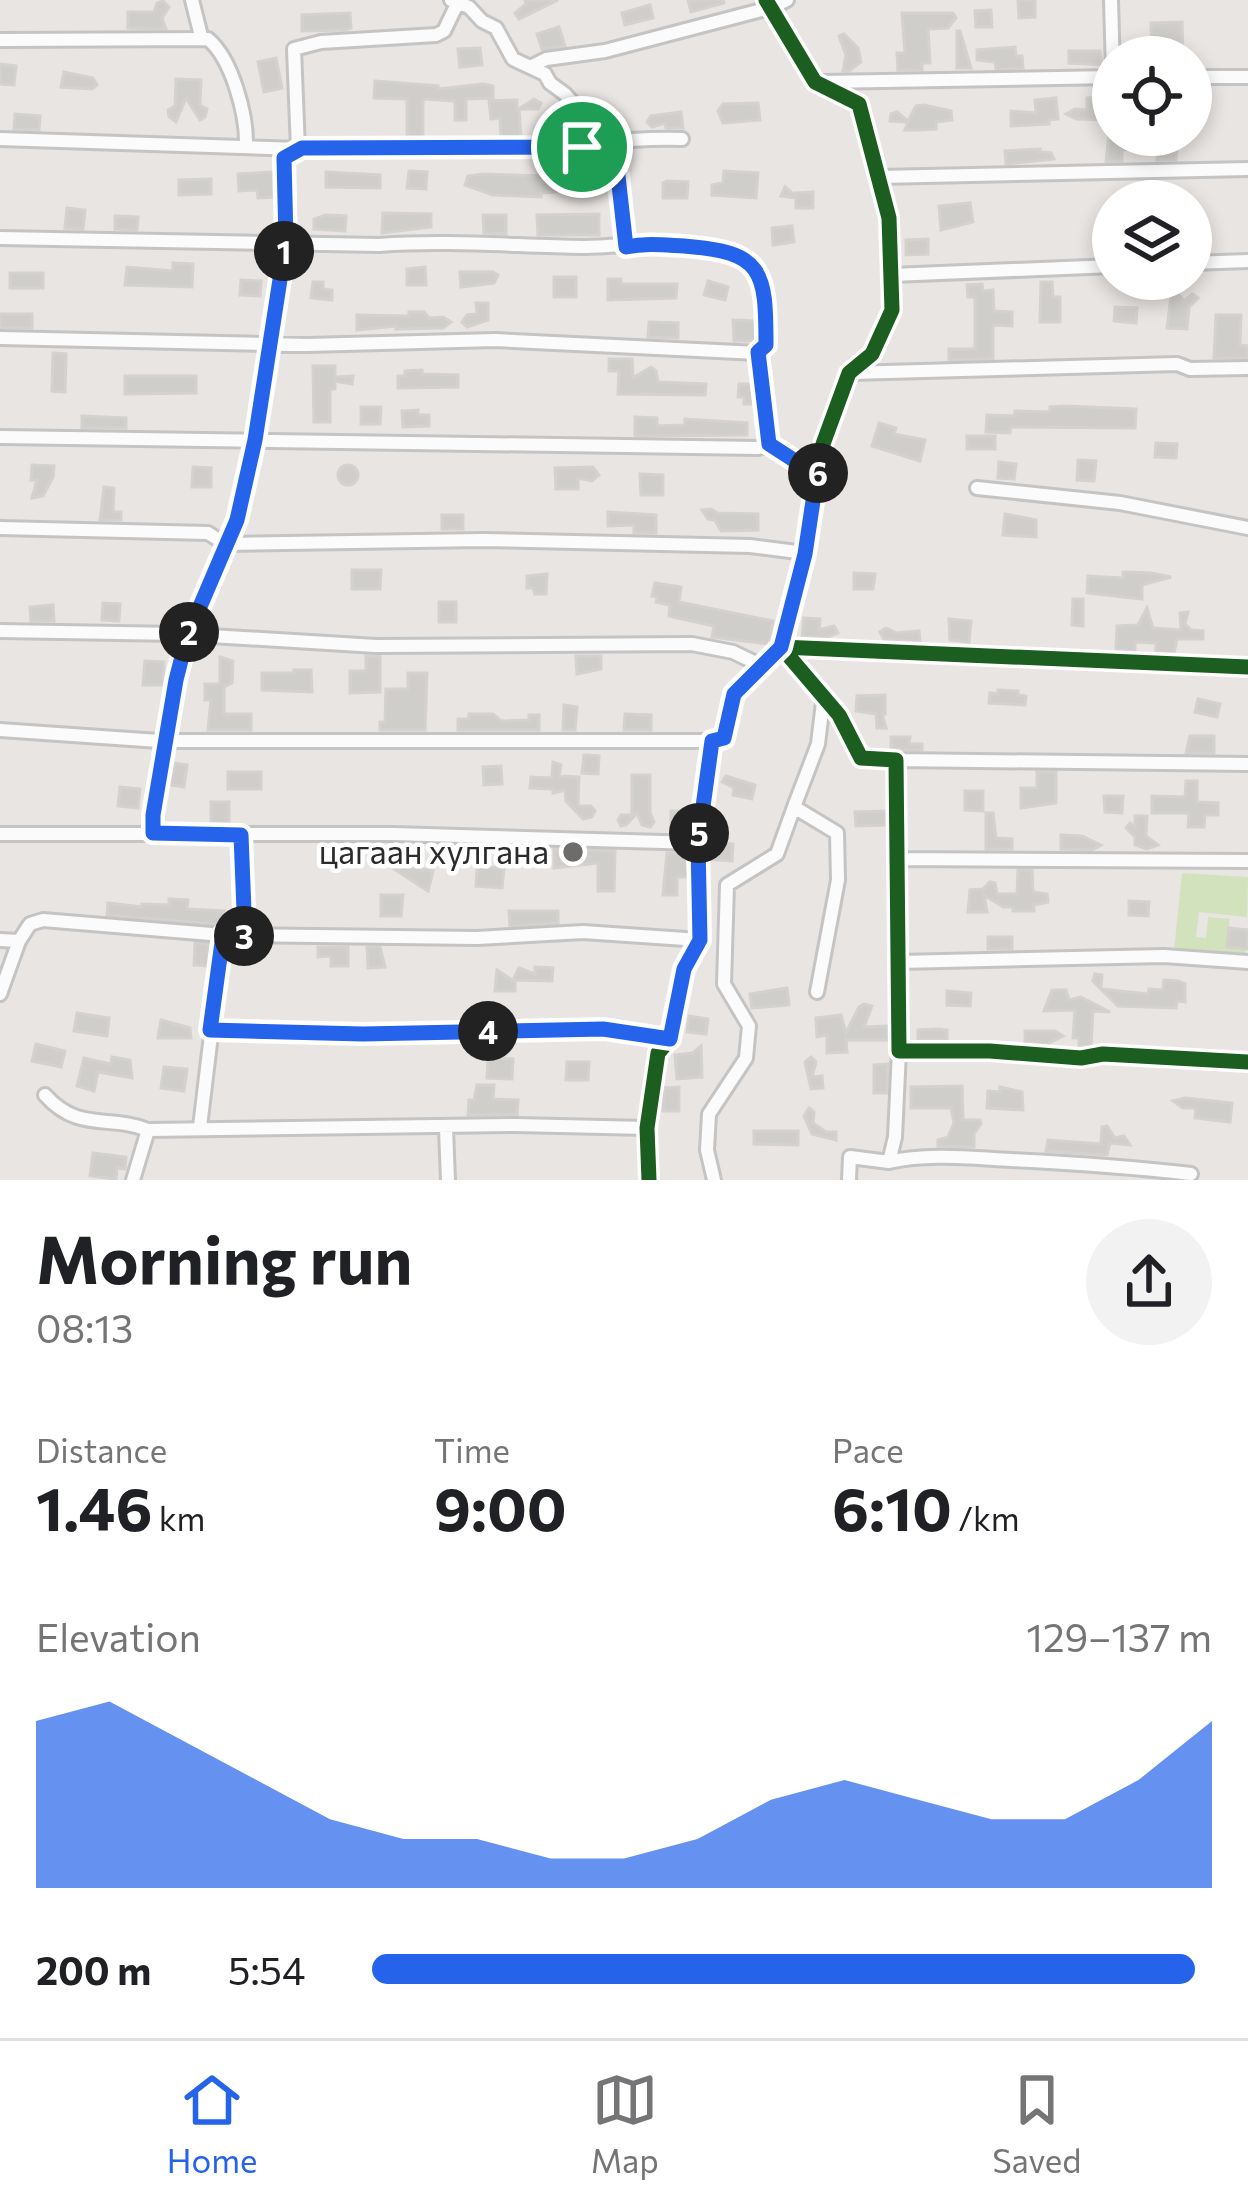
<!DOCTYPE html>
<html lang="en">
<head>
<meta charset="utf-8">
<style>
	body { margin:0; font-family:Commissioner,sans-serif; background:#f2f2f2; color:#202124; height:100vh; display:flex; flex-direction:column; font-size:45px; white-space:nowrap }
	* { box-sizing:border-box; margin:0 }
	p { font-size:39px; color:#757577 }
	.icon { flex:none; width:66px; height:66px; fill:none; stroke:currentColor; stroke-width:2; stroke-linecap:round; stroke-linejoin:round }
	.map { position:relative; height:1180px; overflow:hidden }
	.sheet { display:flex; flex-direction:column; background:#fff; flex:1 }
	.sheet>* { flex:none }
	.tools { position:absolute; left:1092px; top:36px; display:grid; gap:24px }
	.tools a { display:grid; place-items:center; width:120px; height:120px; border-radius:50%; background:#fff; box-shadow:0 6px 18px #0003; font-size:60px }
	.pin { position:absolute; display:grid; place-items:center; width:102px; height:102px; color:#fff; margin:-51px; border:6px solid #fff; border-radius:50%; box-shadow:0 3px 12px #0007 }
	.km { position:absolute; width:60px; height:60px; margin:-30px; border-radius:50%; background:#222; color:#fff; font-size:33px; line-height:60px; text-align:center }
	.round { display:grid; place-items:center; flex:none; width:126px; height:126px; border-radius:63px; background:#f2f2f2 }
	.headline { display:flex; align-items:center; justify-content:space-between; height:204px; padding:0 36px }
	h1 { font-size:66px; font-weight:700; line-height:90px }
	.metrics { display:grid; grid-template-columns:repeat(3,1fr); gap:18px; height:204px; padding:12px 36px }
	.metrics div { display:grid; align-content:center }
	.metrics b { font-size:60px; font-weight:700 }
	.metrics small { font-size:33px; font-weight:400 }
	.metrics p { font-size:33px }
	.chart { height:336px; padding:24px 36px }
	.chart p { display:flex; justify-content:space-between }
	.chart svg { width:100%; height:216px; margin-top:12px; fill:#2563eb; opacity:.7 }
	ul { padding:0 36px; list-style:none; font-size:39px }
	li { display:grid; grid-template-columns:192px 144px 1fr; align-items:center; height:90px }
	li i { height:30px; border-radius:15px; background:#2563eb }
	.tab-bar { display:flex; justify-content:space-around; align-items:center; height:168px; border-top:3px solid #e0e0e0; background:#fff; font-size:33px; color:#757577 }
	.tab-bar a { display:grid; justify-items:center; gap:6px }
	.tab-bar .on { color:#2563eb }
	.map>svg:first-child { display:block }
	.green { fill:#d1e2bd }
	.building { fill:#d0cecb; stroke:#d4d1ce; stroke-width:3 }
	.lines { fill:none; stroke-linecap:round; stroke-linejoin:round }
	.street-casing { stroke:#c5c4c4; stroke-width:18 }
	.street { stroke:#fcfbfb; stroke-width:12 }
	.cycleway-casing { stroke:#fff; stroke-width:22 }
	.cycleway { stroke:#1b5e20; stroke-width:15 }
	.route-casing { stroke:#fff; stroke-width:24 }
	.route { stroke:#2563eb; stroke-width:15 }
	.poi-dot { fill:#6e6c6b; stroke:#fff; stroke-width:4.5 }
	.labels { text-anchor:middle; stroke-width:9; stroke-linejoin:round; paint-order:stroke }
	.poi-label { font-size:33px; fill:#2b2b2b; stroke:#fff; text-anchor:end }
</style>
</head>
<body>
<div class="map">
<svg width="1248" height="1180" viewBox="0 0 1248 1180">
	<rect width="100%" height="100%" fill="#e9e5e2"/>
	<path class="green" d="M1182,873L1248,877L1247,917L1199,912L1196,937L1206,938L1208,917L1230,919L1226,948L1245,950L1248,958L1174,951Z"/>
	<path class="building" d="M525,0H558L519,19L515,13L526,4Z
		M688,0H723L724,3L691,12Z
		M1018,0H1035V17L1019,18Z
		M163,1L169,7L162,18L166,29L128,28V12H154L157,3Z
		M650,5L653,18L625,25L622,13Z
		M991,10L992,27H976L975,11Z
		M350,13L351,28L346,30L302,31V15Z
		M902,13H953L956,18L948,28L928,29L930,63H922V70H898L897,53H905Z
		M1182,22L1183,57H1152L1151,23Z
		M559,27L565,46L542,49L537,34Z
		M957,31H960L971,68H957Z
		M844,34L858,48L861,62L849,71H843L846,55L839,36Z
		M1015,47L1016,56H1022L1023,68L996,69L995,62L977,60V50Z
		M480,48L482,65L460,67L458,49Z
		M1069,51H1100L1102,65L1069,63Z
		M276,58L282,88L264,92L258,62Z
		M0,64L16,66L14,85L0,84Z
		M64,72L93,78L97,85L92,89L61,87Z
		M176,79L201,80L200,105L207,109L205,117L200,120L186,98L176,122L169,117L168,110L175,106Z
		M375,81L438,86V89L483,84L493,86V98L466,99V120H455V101L423,99V137H407V99L374,98Z
		M1110,97V120L1076,119L1066,114L1075,109L1087,110V98Z
		M1056,98L1058,119L1049,120V124L1011,126V111L1036,113L1035,100Z
		M534,99L541,103L538,109H519L521,137H501L500,118L491,119L489,101L517,100V110Z
		M758,103L760,120L723,123L718,111L723,104Z
		M924,105L951,111L952,120L936,122V129L919,130H905L908,122L890,121L891,114L897,112L908,121L916,106Z
		M681,112L683,128H666L665,123L652,127L647,122L651,116Z
		M15,114L40,116L39,130L14,129Z
		M1109,135H1119L1124,144L1132,139L1139,144L1135,149L1122,150V161L1106,162Z
		M1158,143L1177,144L1176,160H1157Z
		M1040,149V152L1051,153L1054,159L1006,164L1005,151Z
		M409,171L427,172L426,189L407,188Z
		M724,171L758,173L756,198L712,195V185L723,183Z
		M273,172L274,197L258,198L257,190L239,191L238,174Z
		M326,172L380,175V188L326,187Z
		M483,174L541,176V181H556L559,188L556,192L541,193V197L519,196L493,195L465,185L468,176Z
		M211,179V194L179,195V180Z
		M667,181L688,182L687,198H663V183Z
		M785,187L796,196V193L813,192V208H796V198L781,196Z
		M970,203L973,222L941,230L939,206Z
		M67,208L85,210L83,229L65,228Z
		M383,213L431,214V227L382,233Z
		M599,214V235H538L537,215Z
		M326,215L346,216L345,231L314,229V219Z
		M483,215H506V234L484,233Z
		M115,216L138,217L137,230L115,229Z
		M792,226L794,242L773,245L772,228Z
		M928,239V254L906,255V240Z
		M173,263L193,264L192,287L125,285L127,267L173,271Z
		M425,267L426,285H407V269Z
		M460,272H493L498,275L494,283L461,287Z
		M10,273H43V288H10Z
		M554,277H576V297H554Z
		M608,279H621V284H677L676,298L608,300Z
		M241,280L261,281L260,296L240,295Z
		M708,281L728,287L725,300L704,295Z
		M313,282H323V289L332,290V300L311,298Z
		M1041,282H1052L1053,297H1060V322H1040Z
		M982,284L983,291L993,290L994,311L1012,312V326L993,325V359L949,360V349H975V297H968L967,285Z
		M1178,294L1184,301L1192,294L1198,298L1189,307L1187,329L1167,328L1171,296Z
		M476,303H488V320L467,327L462,322L467,315L477,314Z
		M1115,307L1137,308L1136,323L1114,321Z
		M409,312H424L429,318L443,317L451,322L443,328L396,329V326L357,330V315L409,316Z
		M0,314H32V328H0Z
		M1216,315H1241L1240,345L1248,346V358H1214Z
		M733,320L755,321L756,341H734Z
		M649,322L678,323V338L648,337Z
		M53,353L66,354L65,392L52,391Z
		M609,359H632L633,378L651,367L656,371L658,382L706,384L705,395L618,394L619,371H609Z
		M313,366H335V377L353,376L352,384L335,381V389H330V422H314Z
		M422,370V374L458,375V387L398,388V376H405V371Z
		M125,376H196V393L125,394Z
		M739,384H754L755,404H744V397H738Z
		M1065,406L1136,409L1135,428L1011,427L1010,433L986,432L987,415L1015,416V411L1050,412V407Z
		M361,407H381L380,424H361Z
		M418,410V415H429V426L403,427L402,411Z
		M82,416L126,418V428H82Z
		M635,417L657,418V426L685,425V419L747,423V435L635,436Z
		M879,423L896,428L894,434L925,440L920,461L872,446Z
		M967,436H995V449H967Z
		M1156,443L1177,444L1176,458L1155,457Z
		M1078,460L1096,461L1094,481L1077,480Z
		M999,462L1016,464L1014,479L998,478Z
		M338 475a10 10 0 1 1 20 0a10 10 0 1 1-20 0Z
		M32,465L54,466L53,477L43,496L32,498L37,480H31Z
		M193,467L211,468V487H192Z
		M555,468L593,467L599,475L592,481L578,478V489H556Z
		M640,474L663,475V495H641Z
		M104,487L114,488L113,512H121V520H100Z
		M711,509L717,513L758,514V530L721,531L715,520L708,519L702,510Z
		M608,512L656,515V533H634V525L608,526Z
		M1005,514L1036,520V537L1003,535Z
		M442,515H463V529H442Z
		M352,570H381L380,589H352Z
		M1123,572L1151,573L1171,577L1142,585V599L1087,593L1088,576L1123,578Z
		M854,573L875,574L873,589H854Z
		M547,574L546,594H535L533,588H527V576Z
		M655,583L681,587L679,602L773,621L769,644L712,637L714,626L669,616L670,605L656,602L657,597L652,596Z
		M1073,599H1083V626L1072,625Z
		M439,602H456V622H439Z
		M103,603L120,604L119,621L102,620Z
		M53,605L54,621H31L30,607Z
		M1147,608L1153,628L1181,630L1180,613L1188,612L1185,624L1191,630L1203,631V639H1177L1174,653H1156V643L1135,642V651L1116,650L1117,626L1138,625Z
		M804,618L820,619L819,630L834,626L838,633L825,638L802,637Z
		M949,619L971,621L969,642L950,640Z
		M886,628L897,633L919,631L920,642L884,639L880,632Z
		M366,656H380V692L350,693V671H366Z
		M576,656H601V669L577,674Z
		M220,657L233,661L232,683L224,687V714H251V730H208L211,700H205V684H220Z
		M145,661L164,662L163,685H143Z
		M294,670H311L312,692L262,690V673H294Z
		M408,673H427L425,730H380V722H385L386,689H408Z
		M998,690L1018,691V695L1026,696L1025,705L989,703L990,693L998,694Z
		M885,695V714H882L886,728H877L876,714L856,711L857,696Z
		M1198,699L1220,704L1217,717L1195,712Z
		M564,705L577,707L575,730H563Z
		M469,714H493L501,721L529,720V715H539V730H458V719H469Z
		M625,714L651,715V730H624Z
		M1190,736H1214V753H1186Z
		M891,737H910L909,744H922V750L891,749Z
		M584,755L599,756L598,774L582,773Z
		M553,762L561,765L559,776L579,777L578,806H591L595,811L592,817L583,819L566,801L565,790L553,793V789L530,788L531,777L552,778Z
		M174,763L187,765L184,787L171,785Z
		M501,766L502,784L484,785L483,767Z
		M228,772H261V789H228Z
		M1037,772H1056V803L1021,808V788H1037Z
		M632,775H650V813L654,822L650,827L642,825L637,813L626,825L621,826L618,820L621,815H632Z
		M726,776L755,785L752,799L733,795L734,788L722,782Z
		M1186,781H1197V802L1218,803V815H1205L1204,827H1188L1189,813H1152V796L1185,797Z
		M120,787L140,789L138,808L118,806Z
		M965,791H983V811L965,810Z
		M1104,796H1123L1122,813L1105,812Z
		M211,802H229V824H211Z
		M671,811H691L688,832H671Z
		M886,811V825L856,826L855,812Z
		M986,813H993L996,838L1012,839V849H986Z
		M1135,816H1147L1146,836L1158,845L1147,849L1135,845V837L1126,828L1130,823L1135,827Z
		M1061,835L1082,836L1101,845L1092,850L1061,849Z
		M708,841L733,844L732,861L708,859Z
		M554,849L615,851L614,891H598V863L554,868Z
		M667,853H687L688,877H677V895H663Z
		M408,866L433,871L428,891L394,869Z
		M477,867L504,868L502,888L476,886Z
		M1018,870H1032L1033,892L1047,894L1048,902L1034,905V911H1013V907H1003L984,895L987,912H968L970,890L983,889L990,882L995,883L997,894H1017Z
		M381,895H403L401,916H381Z
		M169,899L188,900L187,909L224,911V925L107,915L108,903L142,907V904L169,905Z
		M1129,901L1149,902L1148,916L1129,915Z
		M509,911H558V923L510,926Z
		M1229,928L1248,930V949L1227,947Z
		M988,937H1012V949H988Z
		M195,943L209,944L208,966L194,965Z
		M318,947H348V966H331V956L318,957Z
		M367,947H380L385,967L368,968Z
		M535,967L553,968L552,981L513,980L519,968L535,974Z
		M497,970L515,982V991H495Z
		M1095,974L1102,975L1101,989L1148,994L1149,989L1163,990L1164,980L1178,981L1185,984V1002L1177,1001L1176,1008L1118,1006L1093,981Z
		M787,988L789,1005L752,1008L750,994Z
		M1052,990H1066L1069,1000L1081,997L1110,1012L1093,1011L1091,1045L1079,1047V1038H1073L1075,1010L1044,1011Z
		M947,991L971,993L970,1006L947,1005Z
		M864,1004L872,1006L864,1027L888,1026V1040H846L847,1052L827,1053V1035L817,1037L816,1018L841,1015L846,1033L859,1007Z
		M77,1013L109,1018L107,1036L74,1031Z
		M689,1016L708,1019L706,1034L687,1032Z
		M161,1020L190,1028L191,1038H158Z
		M939,1029L947,1030V1040H918V1030Z
		M1025,1031H1055L1063,1036L1045,1045L1025,1043Z
		M36,1044L65,1051L61,1067L32,1061Z
		M701,1046L702,1077L677,1079L675,1055L693,1053Z
		M112,1057L130,1060L132,1078L98,1072L94,1091L77,1086L84,1058L111,1064Z
		M811,1057L816,1062L812,1077L822,1076L823,1088L811,1089L805,1062Z
		M488,1058L513,1059L512,1079L487,1078Z
		M567,1062H589L588,1080H566Z
		M888,1064L887,1093H874V1065Z
		M164,1067L187,1069L184,1091L161,1088Z
		M477,1085H494L493,1099L518,1100L517,1115H468L469,1100H474Z
		M962,1086L963,1120H980L981,1124L974,1134V1147L938,1146V1140L948,1137L954,1123L951,1108H911V1087Z
		M679,1087V1111H663L664,1088Z
		M1000,1087L1022,1092L1023,1110L987,1108L988,1091L1000,1092Z
		M1185,1098L1232,1103L1230,1122L1195,1118L1196,1108H1183L1173,1101Z
		M809,1108L814,1112L813,1123L826,1132H836V1140L812,1134L804,1116Z
		M1107,1126L1115,1138L1124,1136L1130,1145L1110,1143L1107,1155L1046,1151L1048,1140L1101,1144L1102,1127Z
		M754,1131H798V1145L754,1144Z
		M93,1153L126,1157L125,1169L117,1168L116,1179L90,1176Z"/>
	<g class="lines">
		<g class="street-casing">
			<path id="street" d="M192,0L201,36
				M451,0L469,7L482,21L496,28L513,59L545,74L550,83L565,94L607,142L615,158L626,247
				M766,0L815,82L859,104L889,218L892,310L872,354L849,373L823,444L805,553L781,647L839,715L861,758L896,760L899,1051H990L1081,1058L1103,1054L1248,1062
				M1111,0L1113,72
				M0,40L208,39C232,59 247,115 246,146
				M530,67L546,59L605,51L773,7L787,0
				M1191,77H1248
				M822,82L1113,77
				M0,139L298,149L582,147C595,140 663,138 682,139
				M298,149L294,49L321,42L436,35L444,31L459,0
				M879,177L1248,169
				M0,238L379,245C447,240 514,246 582,247C619,247 707,235 737,255C769,275 766,312 766,345L758,353L762,359L769,444
				M1191,263L1248,261
				M892,275L1113,266
				M0,338L307,345L495,340L758,353
				M850,373L1177,364L1190,369L1248,368
				M0,437L759,448L769,444L806,468H818
				M977,488L1120,503L1248,528
				M0,528L208,533L225,544L483,540L750,546L805,553
				M0,631L178,634L376,646L692,644L733,652L762,666
				M0,730L159,741H712
				M896,760L1248,764
				M153,833L176,680L192,621L237,520L255,440L286,241L283,158L298,149
				M0,834H393L697,843
				M241,835L245,936
				M898,859L1248,861
				M0,940L19,941L0,994
				M19,941L30,924L43,920L223,935
				M899,962L1164,956L1248,962
				M817,992L838,880L837,833L794,807L818,744L824,694
				M210,1031L363,1034L603,1029L670,1039
				M45,1095C79,1133 109,1114 148,1130L515,1125L647,1128
				M200,1127L223,935L477,938L583,932L700,940
				M446,1129L448,1180
				M889,1162C928,1153 971,1158 1011,1160C1072,1163 1131,1167 1191,1174
				M133,1180L148,1130
				M649,1180L647,1128L658,1053L670,1039L684,969L700,940L697,843L712,741L724,738L734,694L781,647L1248,667
				M714,1180L707,1150L709,1114L746,1058L749,1026L724,984L727,885L777,854L794,807
				M849,1180L850,1157L889,1162L895,1137L899,1051"/>
		</g>
		<use href="#street" class="street"/>
		<g class="cycleway-casing">
			<path id="cycleway" d="M766,0L815,82L859,104L889,218L892,310L872,354L849,373L823,444L805,553L781,647L839,715L861,758L896,760L899,1051H990L1081,1058L1103,1054L1248,1062
				M649,1180L647,1128L658,1053L670,1039L684,969L700,940L697,843L712,741L724,738L734,694L781,647L1248,667"/>
		</g>
		<use href="#cycleway" class="cycleway"/>
	</g>
	<g class="lines">
		<g class="route-casing">
			<path id="route" d="M596,140L607,142L616,158L626,247C647,243 663,245 684,246C763,252 766,270 766,345L758,352L769,444L806,468H818L805,554L781,647L734,694L724,738L712,741L698,843L700,940L684,969L670,1039L603,1029L363,1034L210,1030L223,935L245,936L241,835L153,833V815L176,680L187,637L237,520L255,440L286,241L284,158L302,148L582,147Z"/>
		</g>
		<use href="#route" class="route"/>
	</g>
	<circle class="poi-dot" cx="573" cy="852" r="12"/>
	<g class="labels">
		<g class="poi-label">
			<text x="549" y="864">цагаан хулгана</text>
		</g>
	</g>
</svg>
<div class="tools">
<a><svg class="icon" aria-label="locate" viewBox="0 0 24 24"><circle cx="12" cy="12" r="6"/><path d="M12 2v4M12 18v4M2 12h4M18 12h4"/></svg></a>
<a><svg class="icon" aria-label="layers" viewBox="0 0 24 24"><path d="M12 4l9 5-9 5-9-5zM3 14l9 5 9-5"/></svg></a>
</div>
<div class="pin" style="left:582px;top:147px;background:#1e9e55"><svg class="icon" aria-label="arrive" viewBox="0 0 24 24"><path d="M6 21V4h12l-3 4 3 4H6"/></svg></div>
<b class="km" style="left:284px;top:251px">1</b>
<b class="km" style="left:189px;top:632px">2</b>
<b class="km" style="left:244px;top:936px">3</b>
<b class="km" style="left:488px;top:1031px">4</b>
<b class="km" style="left:699px;top:833px">5</b>
<b class="km" style="left:818px;top:473px">6</b>
</div>
<section class="sheet">
<div class="headline"><div><h1>Morning run</h1><p>08:13</p></div><a class="round"><svg class="icon" aria-label="share" viewBox="0 0 24 24"><path d="M12 15V3M7 8l5-5 5 5M5 13v7h14v-7"/></svg></a></div>
<div class="metrics">
<div><p>Distance</p><b>1.46<small> km</small></b></div>
<div><p>Time</p><b>9:00</b></div>
<div><p>Pace</p><b>6:10<small> /km</small></b></div>
</div>
<div class="chart"><p><span>Elevation</span>129–137 m</p>
<svg viewBox="0 0 160 44" preserveAspectRatio="none"><path d="M0 44V10L10 6L20 14L30 22L40 30L50 34L60 34L70 38L80 38L90 34L100 26L110 22L120 26L130 30L140 30L150 22L160 10V44z"/></svg>
</div>
<ul>
<li><b>200 m</b>5:54<i style="width:98%"></i></li>
</ul>
</section>
<nav class="tab-bar">
<a class="on"><svg class="icon" aria-label="home" viewBox="0 0 24 24"><path d="M3 11l9-7 9 7M6 9v11h12V9"/></svg>Home</a>
<a><svg class="icon" aria-label="map" viewBox="0 0 24 24"><path d="M3 6l6-2 6 2 6-2v14l-6 2-6-2-6 2zM9 4v14M15 6v14"/></svg>Map</a>
<a><svg class="icon" aria-label="saved" viewBox="0 0 24 24"><path d="M7 4h10v16l-5-4-5 4z"/></svg>Saved</a>
</nav>
</body>
</html>
